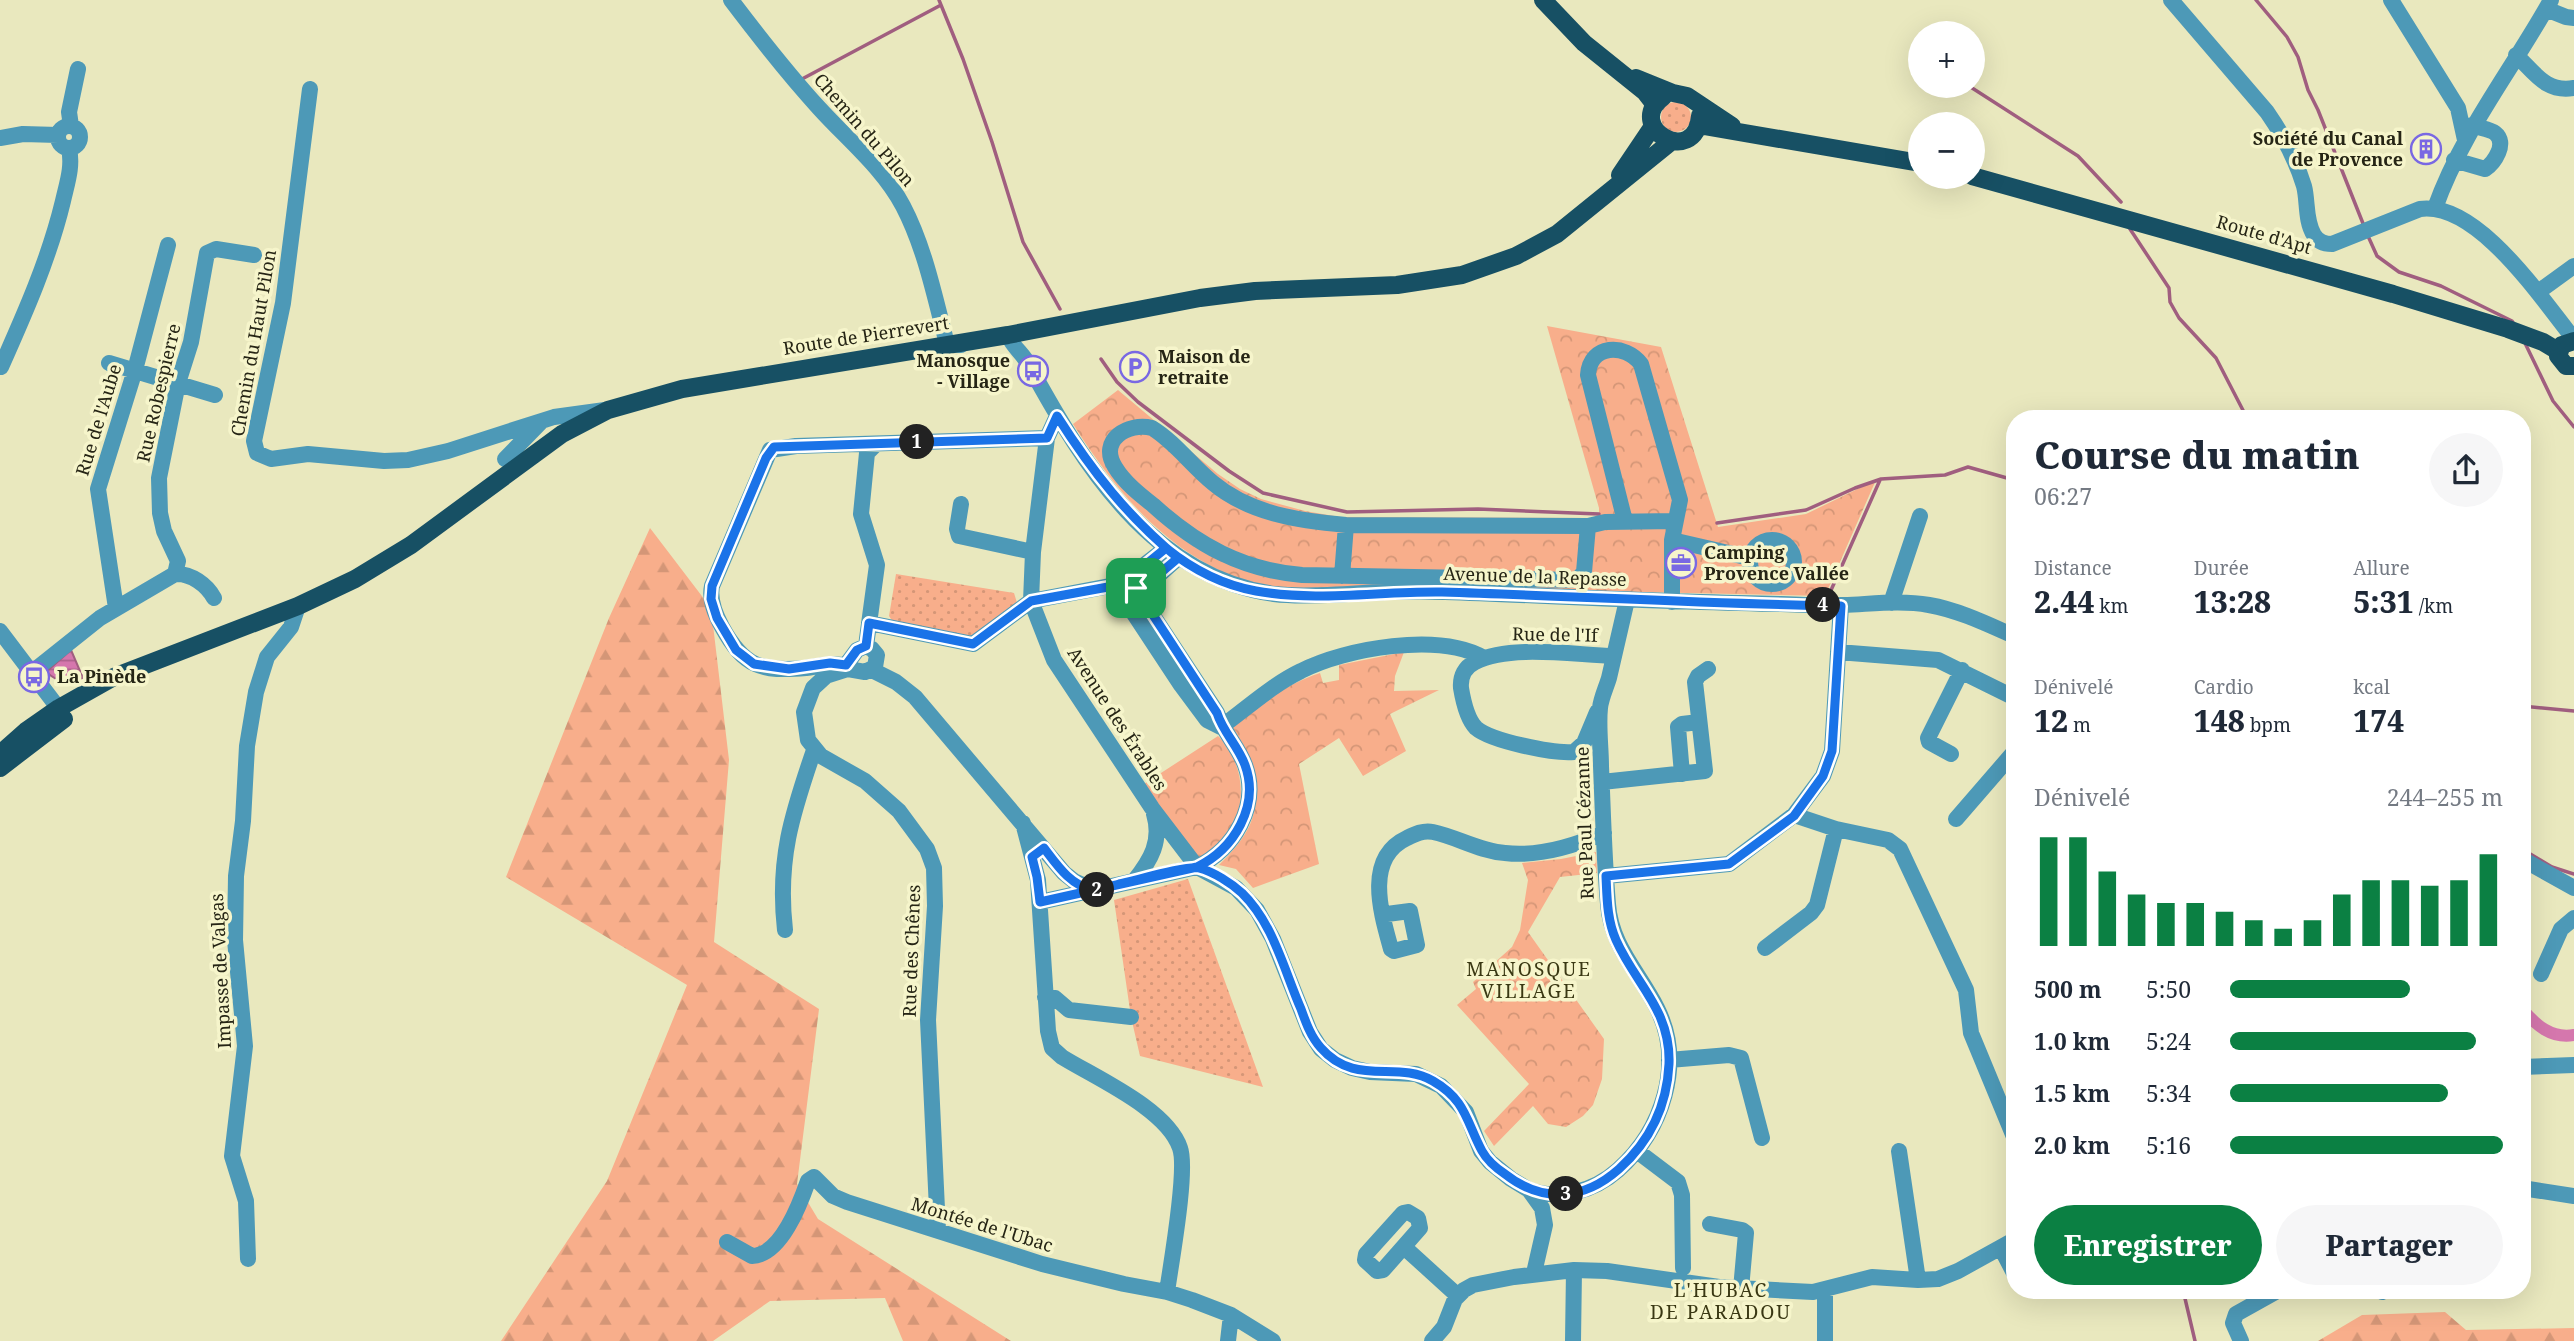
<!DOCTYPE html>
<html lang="fr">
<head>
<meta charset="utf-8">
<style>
	body { margin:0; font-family:"Noto Serif",serif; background:#f6f6f7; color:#1f2937; height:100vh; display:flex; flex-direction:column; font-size:26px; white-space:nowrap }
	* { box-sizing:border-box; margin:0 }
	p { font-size:23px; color:#747a83 }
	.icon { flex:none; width:38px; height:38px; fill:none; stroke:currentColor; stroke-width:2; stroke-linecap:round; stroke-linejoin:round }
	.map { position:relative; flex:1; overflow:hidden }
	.details { position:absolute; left:2006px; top:410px; width:525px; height:889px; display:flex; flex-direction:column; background:#fff; border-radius:28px; box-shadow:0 7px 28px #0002 }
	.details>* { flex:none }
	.fabs { position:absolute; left:1908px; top:21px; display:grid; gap:14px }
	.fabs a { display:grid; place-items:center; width:77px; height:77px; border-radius:50%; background:#fff; box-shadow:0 7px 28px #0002; font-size:35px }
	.pin { position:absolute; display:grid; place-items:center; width:60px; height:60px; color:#fff; margin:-30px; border-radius:14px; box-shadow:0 4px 10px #0006 }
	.km { position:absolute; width:35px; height:35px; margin:-18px; border-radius:50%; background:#222; color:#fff; font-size:19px; line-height:35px; text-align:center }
	.round { display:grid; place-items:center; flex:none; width:74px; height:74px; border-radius:37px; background:#f6f6f7 }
	.head { display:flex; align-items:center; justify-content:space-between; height:119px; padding:0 28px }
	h1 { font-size:38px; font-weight:800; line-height:52px }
	.stats { display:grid; grid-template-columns:repeat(3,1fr); gap:10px; height:119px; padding:7px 28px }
	.stats div { display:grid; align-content:center }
	.stats b { font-size:30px; font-weight:800 }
	.stats small { font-size:19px; font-weight:400 }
	.stats p { font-size:19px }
	.chart { height:196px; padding:14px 28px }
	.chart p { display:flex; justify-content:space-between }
	.chart svg { width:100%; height:126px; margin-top:7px; stroke:#0b8043; stroke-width:6 }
	.primary-button { display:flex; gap:14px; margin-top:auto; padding:14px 28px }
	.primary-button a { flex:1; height:80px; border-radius:42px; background:#0b8043; color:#fff; font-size:28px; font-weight:800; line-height:80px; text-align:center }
	.primary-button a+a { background:#f6f6f7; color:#1f2937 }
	ul { padding:0 28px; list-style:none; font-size:23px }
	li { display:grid; grid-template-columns:112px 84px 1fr; align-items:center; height:52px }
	li i { height:18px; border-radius:9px; background:#0b8043 }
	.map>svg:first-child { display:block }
	.grass { fill:url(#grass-dots) }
	.forest { fill:url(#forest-firs) }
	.park { fill:url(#park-crowns) }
	.water { fill:url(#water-rules); stroke:#a05e7f; stroke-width:2 }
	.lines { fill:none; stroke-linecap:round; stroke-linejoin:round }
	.stream { stroke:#a05e7f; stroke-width:3.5 }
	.canal { stroke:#d577ad; stroke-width:12 }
	.minor { stroke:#4d99b7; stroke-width:16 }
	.major { stroke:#175064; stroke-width:18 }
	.route-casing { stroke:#fff; stroke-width:14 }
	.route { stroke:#1a73e8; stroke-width:9 }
	.labels { text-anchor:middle; stroke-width:7; stroke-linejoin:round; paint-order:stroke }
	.street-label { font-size:18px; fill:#262515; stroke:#f6f5cb }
	.poi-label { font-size:18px; font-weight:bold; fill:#262515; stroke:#f6f5cb; text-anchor:start }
	.neighbourhood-label { font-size:19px; letter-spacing:2px; fill:#3a3813; stroke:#f6f5cb }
</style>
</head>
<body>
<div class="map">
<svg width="2574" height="1341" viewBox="0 0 2574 1341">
	<defs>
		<pattern id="grass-dots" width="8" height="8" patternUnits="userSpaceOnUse" patternTransform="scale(1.75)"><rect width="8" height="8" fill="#f8ae8b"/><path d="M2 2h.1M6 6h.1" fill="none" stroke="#d49677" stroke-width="1.8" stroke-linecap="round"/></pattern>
		<pattern id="forest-firs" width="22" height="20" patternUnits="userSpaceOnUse" patternTransform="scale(1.75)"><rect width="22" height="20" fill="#f8ae8b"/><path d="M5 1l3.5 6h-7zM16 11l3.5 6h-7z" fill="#d49677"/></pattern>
		<pattern id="park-crowns" width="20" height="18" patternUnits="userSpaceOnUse" patternTransform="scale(1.75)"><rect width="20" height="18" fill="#f8ae8b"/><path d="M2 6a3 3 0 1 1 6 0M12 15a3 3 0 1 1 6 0" fill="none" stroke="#d49677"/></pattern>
		<pattern id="water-rules" width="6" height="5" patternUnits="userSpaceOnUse" patternTransform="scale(1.75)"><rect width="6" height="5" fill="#d577ad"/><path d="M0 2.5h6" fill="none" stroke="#ad618c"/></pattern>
	</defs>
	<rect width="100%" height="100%" fill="#e9e8be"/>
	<path class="grass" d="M1661 117a15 15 0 1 1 30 0a15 15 0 1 1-30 0Z
		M896,574L1014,593L1018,606L972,638L893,622L889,616Z
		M1188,879L1263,1087L1140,1056L1131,1017L1114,900Z"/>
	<path class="forest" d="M650,528L711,608L729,760L714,942L819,1009L797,1184L818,1219L1011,1341H903L885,1298L770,1301L713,1341H501L607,1181L687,985L506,877L609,618Z
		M2445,1312L2466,1330L2574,1328V1341H2318L2362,1315Z"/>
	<path class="park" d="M1547,326L1661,347L1718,527L1806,514L1876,480L1825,596L1360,586C1332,588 1302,593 1274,588C1182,571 1121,500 1073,424L1118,390L1218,474L1240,489L1261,499L1305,511L1340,517L1593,518L1599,514V508Z
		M1404,652L1395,676L1394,691L1439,690L1390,714L1406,751L1363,776L1339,738L1299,764L1319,864L1253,888L1236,869L1219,865C1274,811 1255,791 1231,728C1258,705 1286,684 1320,673L1323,683L1339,680V665Z
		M1218,736C1239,754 1247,793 1236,820C1231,832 1218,845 1210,857H1195L1144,784Z
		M1596,852L1597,873L1560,877L1528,932L1604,1039L1602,1079L1593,1105L1583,1116L1566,1127L1548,1124L1533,1106L1494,1146L1484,1131L1529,1084L1457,1005L1476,989L1473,982L1512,947L1520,930L1528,880L1522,863L1561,859Z"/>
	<path class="water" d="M71,650L83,678C66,686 60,683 46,672Z"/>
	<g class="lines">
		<path class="stream" d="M939,0L963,59L992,142L1023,242L1060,309
			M2256,0L2287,37L2298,57L2308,90L2318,110L2364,226
			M802,79L941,5
			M1969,86L2078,156L2121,202
			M2130,229L2169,288L2170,302L2179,318L2216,358L2247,418
			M2368,236L2377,256L2399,272L2441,286L2512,321L2515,326
			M2524,341L2553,401L2574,427
			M1101,359L1117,382L1138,402L1229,471L1263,493L1347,512L1478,509L1599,514
			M1717,523L1806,510L1855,488L1881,479L1945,475L1968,467L2014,480
			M1828,597L1880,480
			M2522,706L2574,711
			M2522,849L2552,867L2574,874
			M2183,1290L2195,1341"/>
		<path class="canal" d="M2522,1009C2536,1025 2551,1039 2574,1035"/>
		<path class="minor" d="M731,0C759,37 788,74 819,108C847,139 883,168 903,206C925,248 935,298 947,344L961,345
			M2171,0L2267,112C2283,135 2296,160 2304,186C2308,201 2305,221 2314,235C2318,242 2324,244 2332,244L2420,209C2478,201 2542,300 2574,339
			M2391,0L2458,108L2465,140
			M2546,9L2566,17L2574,18
			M2516,55C2535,73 2546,93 2574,88
			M310,89L283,303L254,441L257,453L271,459L308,454L384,461L408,460L448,451L554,417L605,410
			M58 137a11 11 0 1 1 22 0a11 11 0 1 1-22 0Z
			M71,126L69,112L78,69
			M0,138L23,134L58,135
			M2454,160L2485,169C2494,163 2508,143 2495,133C2490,129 2479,128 2472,125
			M2435,208C2462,132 2512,70 2551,0
			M2538,292L2574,266
			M1008,335C1013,348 1024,354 1030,367C1084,466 1153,577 1274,594C1299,597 1324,595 1348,594C1380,592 1413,591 1445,592C1557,596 1669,602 1781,604C1802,605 1823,606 1844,605C1872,604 1901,600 1929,605C1958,610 1987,624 2014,636
			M109,363L215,395
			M1,367C25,313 49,259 63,201C67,183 73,167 69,148
			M1057,416L1047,438L1033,552L1031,601L1054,660L1152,808L1197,867L1236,888L1257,910L1273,939L1310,1032L1321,1049L1335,1060L1352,1068L1370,1072L1416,1074L1441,1086L1466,1112L1481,1151L1490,1162L1511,1179L1529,1190L1542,1208L1545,1225L1534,1273
			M505,459L540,423
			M961,504L957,529L959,536L1033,552
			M1625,521L1588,375C1590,344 1625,343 1641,364L1680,500L1672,540V602
			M1588,526L1584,572L1577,580L1302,575C1242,570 1197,545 1153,505C1139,494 1124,482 1115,467C1098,440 1128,422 1152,428C1175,442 1192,466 1213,483C1250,514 1300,521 1346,525L1588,526L1605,522L1675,521
			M1750 562a22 22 0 1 1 44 0a22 22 0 1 1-44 0Z
			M1672,540L1750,558
			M175,574C191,573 207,585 214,598
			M1342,576L1346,525
			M1120,584L1125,600L1181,685L1207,720L1221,727
			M1130,592L1143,589L1178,558
			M1891,603L1920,516
			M116,608L98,489L135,370L168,245
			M869,623L973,644L1031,601L1120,584L1166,548
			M0,631L62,713
			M866,646L877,565L861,514L867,453L876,444
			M866,646L872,649L877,655L875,667L865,672L848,669L846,665L857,650Z
			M1838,652L1938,660L2009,695
			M844,665C830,663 820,666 806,668C761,672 744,667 722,627C715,614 709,600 712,586L770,450L796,446L1047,438
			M848,669L826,676L813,688L804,712L808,740L821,756L865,781L899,811L927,849L934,868L935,906L928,1020L938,1230
			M872,670L896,682L915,697L1064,873L1074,881L1096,891
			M31,673L100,618L175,574L178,561L164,531L160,513L159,478L178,383L191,342L207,253L216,249L254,255
			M1597,712L1584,743L1574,752C1554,754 1491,741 1476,728C1467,719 1463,700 1461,688C1460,676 1465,667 1475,662C1511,644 1574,655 1614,656
			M1221,727C1247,708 1272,685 1301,671C1346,648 1439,632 1484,658
			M1951,754L1929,742L1928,738L1962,670
			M1682,774L1678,727L1682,724L1699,722
			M1602,782L1705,771L1695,682L1698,676L1708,669
			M1794,815L1823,776L1832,751L1841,605
			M1956,819L2014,752
			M1023,823L1038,880L1048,1031L1052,1048L1062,1057C1096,1078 1167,1109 1180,1148C1188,1170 1171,1263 1167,1292
			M2522,859L2574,888
			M1606,876L1729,864L1794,815L1836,829L1888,840L1900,849L1966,990L1971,1033L2014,1137
			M1134,881C1151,860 1162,841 1154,814
			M1040,902L1197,867C1234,849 1260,806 1245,765C1238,746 1223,732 1217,713L1140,596L1133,575
			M1384,917L1387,914L1410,911L1417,945L1394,951L1391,949C1381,913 1364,858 1407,838C1415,834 1423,830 1433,832C1457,837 1479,851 1505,853C1538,857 1574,846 1604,833
			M785,930C777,860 792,814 814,750
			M1765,948L1811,913L1817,905L1836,829
			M2541,974L2561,929L2574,918
			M1045,997L1055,998L1069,1010L1131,1017
			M1669,1060L1729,1055L1741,1058L1762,1138
			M2522,1067L2574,1065
			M1637,1151L1678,1182L1682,1195L1683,1268
			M1899,1151L1918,1280
			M2522,1188L2574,1196
			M1529,1190C1560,1200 1593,1192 1618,1170C1662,1131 1685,1064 1657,1008C1639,972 1611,946 1608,904C1604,858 1603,812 1601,766C1601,748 1598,727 1600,708C1601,698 1606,688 1609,678C1615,652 1621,626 1627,600
			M1408,1212L1418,1218L1420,1228L1383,1270L1377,1271L1365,1260L1366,1254L1403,1213Z
			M1710,1224L1742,1230L1746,1233L1741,1289
			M727,1242L752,1256C781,1255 800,1204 808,1181L814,1177L833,1196L847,1202L1042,1264L1124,1284L1167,1292L1192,1300L1231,1315L1273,1341
			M1404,1247L1458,1296
			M2001,1248L2014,1273
			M248,1259L246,1201L232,1156L245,1046L235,940L236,876L243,821L247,746L256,692L267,657L291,627L298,606
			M2381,1290L2382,1292
			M1825,1291V1341
			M1228,1341L1231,1315
			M1432,1341L1444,1327L1455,1299L1464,1290L1473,1285L1514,1277L1574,1270L1607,1271L1719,1287L1813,1292L1872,1277L1918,1280L1938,1279L1958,1271L2014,1240
			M1573,1341L1574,1270
			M2241,1341L2233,1323L2236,1314L2279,1290"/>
		<path class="major" d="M1543,0L1584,43L1645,92L1655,105
			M1636,78L1673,93L1687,96L1732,126
			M1663,97C1623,127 1695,169 1700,116
			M1698,125L1920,163
			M1620,175L1653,126
			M1972,176L2393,294L2508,329L2543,342L2558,351
			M2574,341L2562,345L2558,356L2566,366H2574
			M0,754L26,731L59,708L114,677L298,606L355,579L411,545L562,434L608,410L682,389L1008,335L1200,298L1255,291L1397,285L1462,275L1516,256L1557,234L1672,141
			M0,768L64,719"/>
	</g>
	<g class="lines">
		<g class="route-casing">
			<path id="route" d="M1136,588L1138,592L1131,593L1108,587L1031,601L973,644L869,623L866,646L857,650L846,665L830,663L789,669L754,664L736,650L717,618L711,599L712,586L766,458L774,447L1047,438L1057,416C1092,471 1127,516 1178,558L1138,592L1217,713C1223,732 1238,746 1245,765C1260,806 1234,849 1197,867L1040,902L1037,877L1032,857L1044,848C1057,865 1070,885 1093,890C1101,891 1111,886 1119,884C1134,881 1188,865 1199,868C1214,872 1231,883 1242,893C1273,923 1284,970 1301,1009C1306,1023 1311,1037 1321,1048C1355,1087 1397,1060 1433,1081C1466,1100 1466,1121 1482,1151C1487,1160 1496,1168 1505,1174C1542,1203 1583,1201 1619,1169C1650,1141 1667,1106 1669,1064C1671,1010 1636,985 1616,940C1607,920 1607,898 1606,876L1729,864L1794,816L1823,776L1832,751L1841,606C1708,604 1575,596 1442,592C1380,591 1317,602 1256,591C1223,585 1192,569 1166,548L1133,575L1136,588"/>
		</g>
		<use href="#route" class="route"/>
	</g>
	<defs>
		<g id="building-ring" transform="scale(1.575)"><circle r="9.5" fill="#f6f5cb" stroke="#7968e3" stroke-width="1.5"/><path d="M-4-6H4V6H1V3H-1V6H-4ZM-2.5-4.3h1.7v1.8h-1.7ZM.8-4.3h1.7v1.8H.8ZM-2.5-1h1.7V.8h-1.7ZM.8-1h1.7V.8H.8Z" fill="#7968e3"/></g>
		<g id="parking-ring" transform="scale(1.575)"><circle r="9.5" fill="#f6f5cb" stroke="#7968e3" stroke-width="1.5"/><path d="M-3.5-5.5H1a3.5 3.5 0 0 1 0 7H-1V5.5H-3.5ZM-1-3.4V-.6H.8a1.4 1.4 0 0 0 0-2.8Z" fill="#7968e3"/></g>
		<g id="bus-ring" transform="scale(1.575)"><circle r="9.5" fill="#f6f5cb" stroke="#7968e3" stroke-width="1.5"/><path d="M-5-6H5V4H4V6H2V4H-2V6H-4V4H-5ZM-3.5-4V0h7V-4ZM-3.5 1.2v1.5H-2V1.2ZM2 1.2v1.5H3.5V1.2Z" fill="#7968e3"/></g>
		<g id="office-ring" transform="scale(1.575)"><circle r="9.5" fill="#f6f5cb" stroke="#7968e3" stroke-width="1.5"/><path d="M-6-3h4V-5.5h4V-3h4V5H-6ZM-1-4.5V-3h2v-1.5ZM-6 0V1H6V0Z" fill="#7968e3"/></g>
	</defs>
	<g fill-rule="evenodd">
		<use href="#building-ring" x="2426" y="149"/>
		<use href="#parking-ring" x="1135" y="367"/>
		<use href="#bus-ring" x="1033" y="371"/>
		<use href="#office-ring" x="1681" y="563"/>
		<use href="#bus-ring" x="34" y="677"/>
	</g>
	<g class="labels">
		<g class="street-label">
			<text transform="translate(864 130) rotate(49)" y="6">Chemin du Pilon</text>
			<text transform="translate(2264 235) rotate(16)" y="6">Route d'Apt</text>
			<text transform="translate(866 336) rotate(-9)" y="6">Route de Pierrevert</text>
			<text transform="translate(254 343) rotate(-80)" y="6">Chemin du Haut Pilon</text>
			<text transform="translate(159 393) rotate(-77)" y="6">Rue Robespierre</text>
			<text transform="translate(99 420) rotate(-73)" y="6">Rue de l'Aube</text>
			<text transform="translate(1535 577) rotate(2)" y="6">Avenue de la Repasse</text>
			<text transform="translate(1555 635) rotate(1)" y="6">Rue de l'If</text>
			<text transform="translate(1117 719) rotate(57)" y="6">Avenue des Érables</text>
			<text transform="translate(1585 823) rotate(-92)" y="6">Rue Paul Cézanne</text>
			<text transform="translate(912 951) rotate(-88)" y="6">Rue des Chênes</text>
			<text transform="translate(221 971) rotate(-93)" y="6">Impasse de Valgas</text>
			<text transform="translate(982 1225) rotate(17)" y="6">Montée de l'Ubac</text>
		</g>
		<g class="poi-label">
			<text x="2403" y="145" text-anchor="end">Société du Canal<tspan x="2403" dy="21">de Provence</tspan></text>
			<text x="1158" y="363">Maison de<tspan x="1158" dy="21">retraite</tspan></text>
			<text x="1010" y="367" text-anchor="end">Manosque<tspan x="1010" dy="21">- Village</tspan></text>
			<text x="1704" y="559">Camping<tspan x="1704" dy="21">Provence Vallée</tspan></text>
			<text x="57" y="683">La Pinède</text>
		</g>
		<g class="neighbourhood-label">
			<text x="1529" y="976">MANOSQUE<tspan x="1529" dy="22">VILLAGE</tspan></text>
			<text x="1721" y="1297">L'HUBAC<tspan x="1721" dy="22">DE PARADOU</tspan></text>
		</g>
	</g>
</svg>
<div class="fabs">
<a>+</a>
<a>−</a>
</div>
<div class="pin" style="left:1136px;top:588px;background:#1e9e55"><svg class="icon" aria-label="arrive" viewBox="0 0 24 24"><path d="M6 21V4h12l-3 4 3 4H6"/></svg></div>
<b class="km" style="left:917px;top:442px">1</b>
<b class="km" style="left:1097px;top:890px">2</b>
<b class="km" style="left:1566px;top:1194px">3</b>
<b class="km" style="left:1823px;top:605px">4</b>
<section class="details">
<div class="head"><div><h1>Course du matin</h1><p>06:27</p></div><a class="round"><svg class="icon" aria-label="share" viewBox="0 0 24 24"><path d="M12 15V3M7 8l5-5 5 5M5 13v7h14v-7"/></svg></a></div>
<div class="stats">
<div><p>Distance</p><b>2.44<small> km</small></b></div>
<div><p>Durée</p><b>13:28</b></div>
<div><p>Allure</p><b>5:31<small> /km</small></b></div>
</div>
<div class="stats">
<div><p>Dénivelé</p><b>12<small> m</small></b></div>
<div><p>Cardio</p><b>148<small> bpm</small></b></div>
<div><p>kcal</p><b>174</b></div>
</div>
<div class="chart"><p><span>Dénivelé</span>244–255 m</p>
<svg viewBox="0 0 160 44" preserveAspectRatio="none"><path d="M5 44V6M15 44V6M25 44V18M35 44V26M45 44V29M55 44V29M65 44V32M75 44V35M85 44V38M95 44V35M105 44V26M115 44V21M125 44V21M135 44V23M145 44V21M155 44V12"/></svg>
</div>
<ul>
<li><b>500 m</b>5:50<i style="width:66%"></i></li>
<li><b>1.0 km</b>5:24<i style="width:90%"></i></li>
<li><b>1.5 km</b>5:34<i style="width:80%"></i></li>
<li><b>2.0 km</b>5:16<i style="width:100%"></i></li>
</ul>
<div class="primary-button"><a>Enregistrer</a><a>Partager</a></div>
</section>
</div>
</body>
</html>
